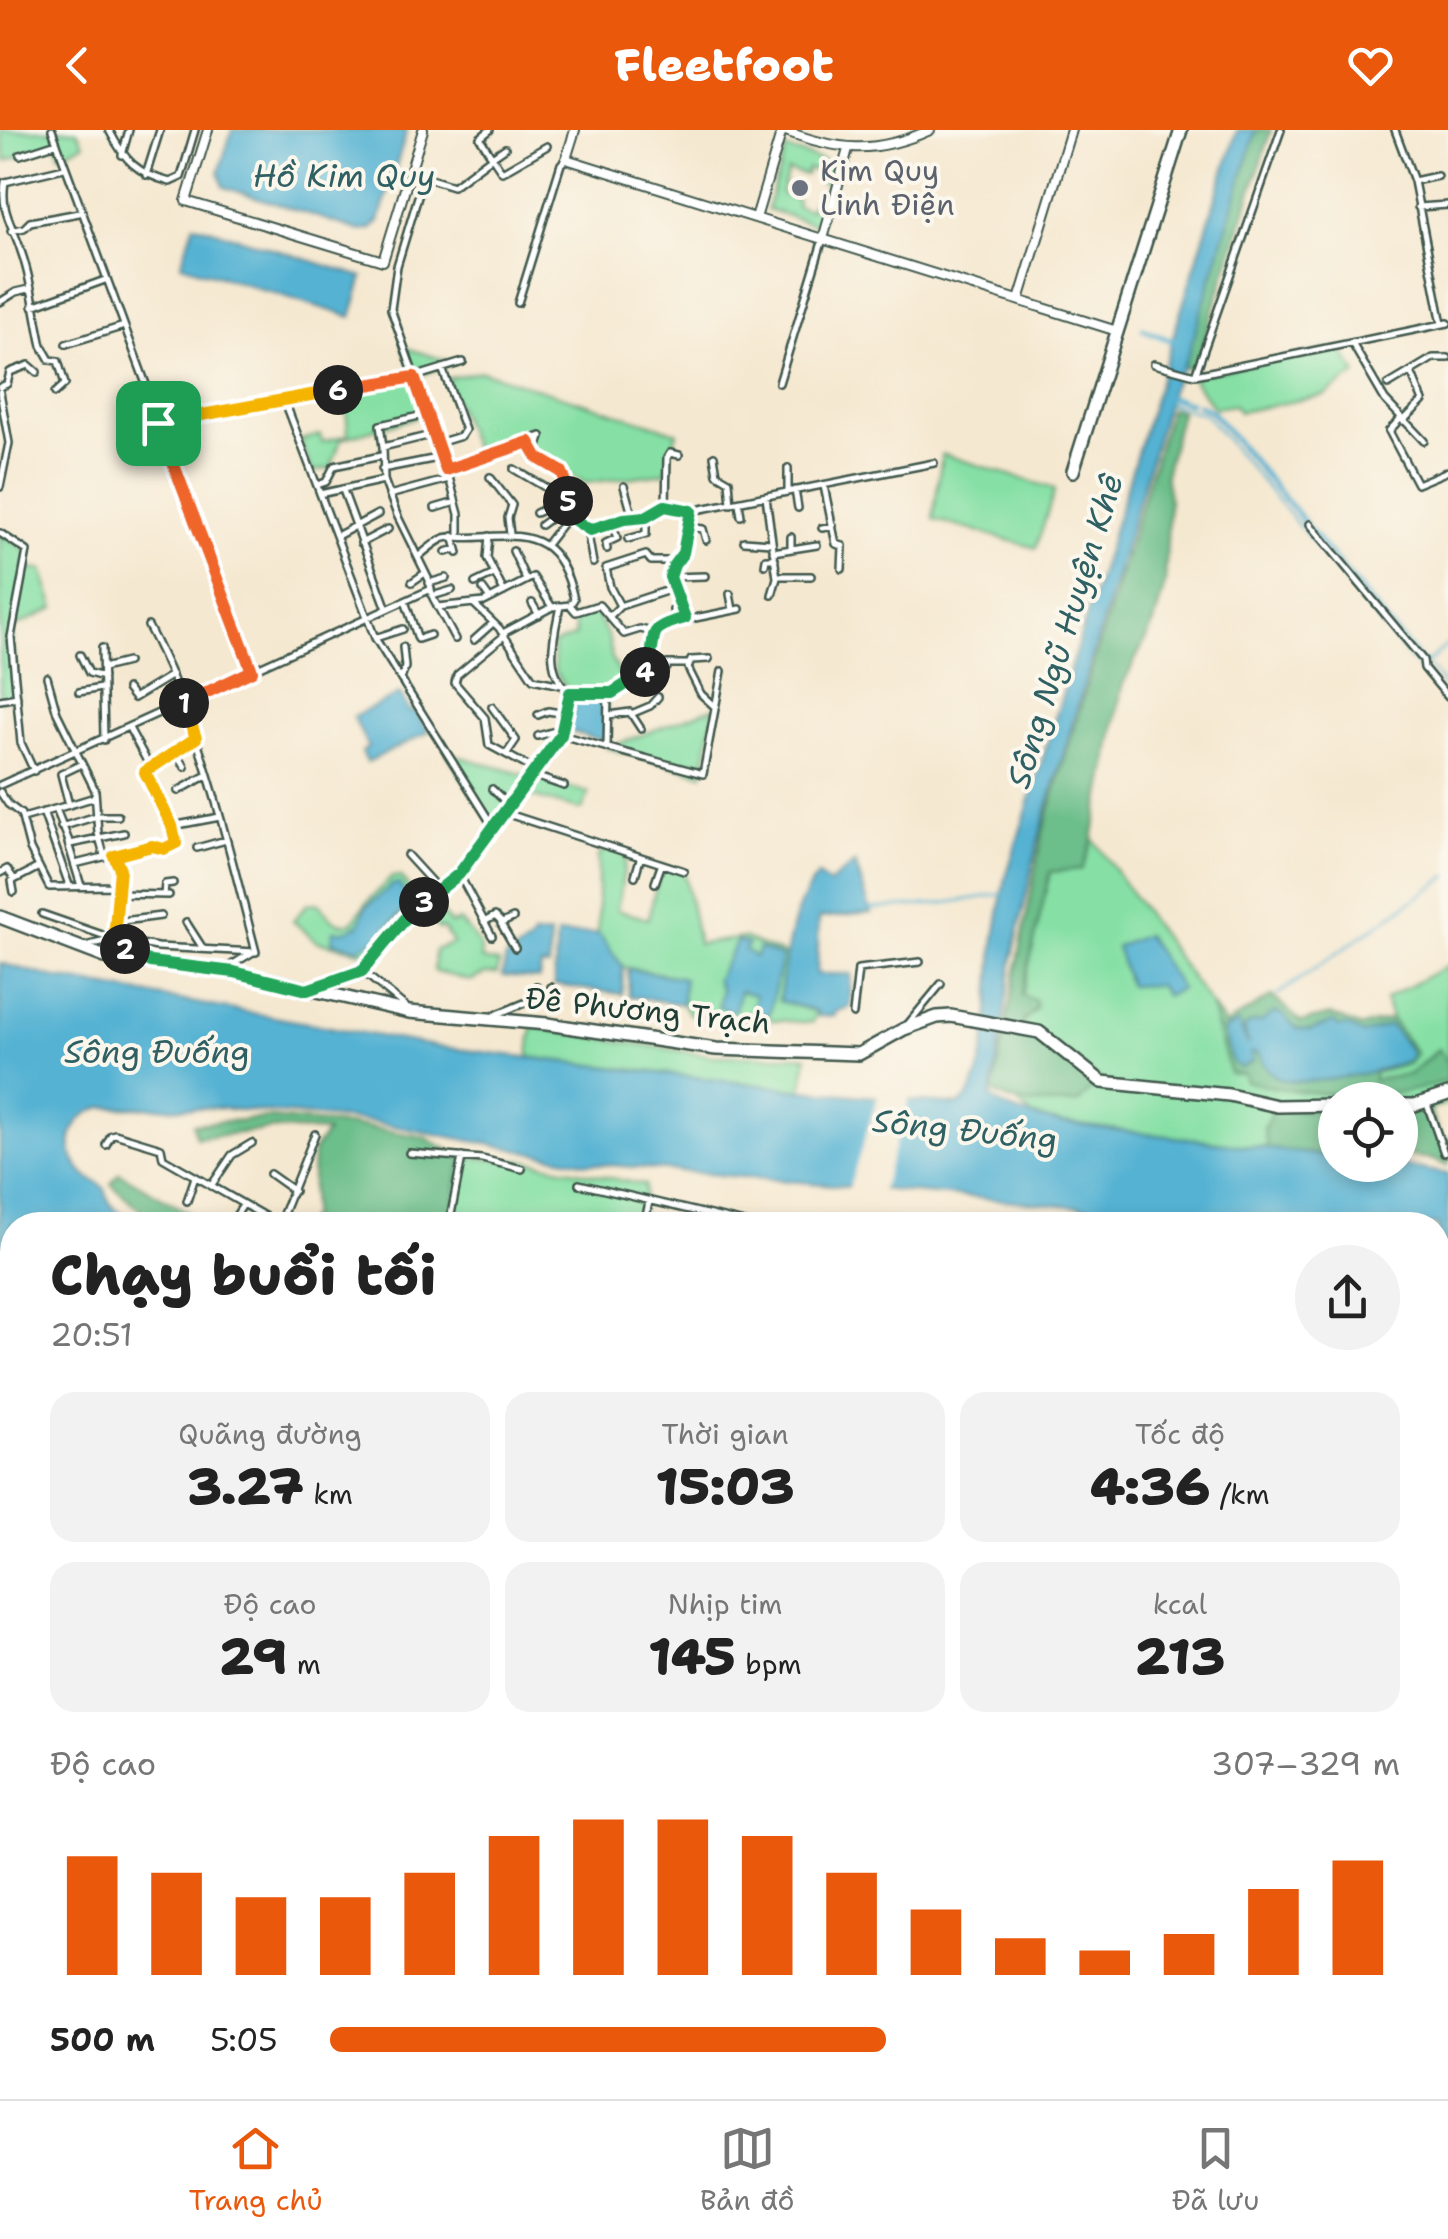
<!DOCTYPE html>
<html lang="vi">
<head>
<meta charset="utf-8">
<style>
	body { margin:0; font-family:"Shantell Sans",sans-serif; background:#f2f2f2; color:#222; height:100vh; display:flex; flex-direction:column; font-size:38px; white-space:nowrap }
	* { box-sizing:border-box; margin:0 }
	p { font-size:32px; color:#767676 }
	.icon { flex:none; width:55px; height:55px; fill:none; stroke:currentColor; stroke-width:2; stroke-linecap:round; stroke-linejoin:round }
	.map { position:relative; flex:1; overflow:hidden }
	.drawer { position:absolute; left:0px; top:1082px; width:1450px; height:888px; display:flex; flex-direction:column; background:#fff; border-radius:40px 40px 0 0; box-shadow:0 5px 15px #0003 }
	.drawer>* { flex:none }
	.controls { position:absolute; left:1318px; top:952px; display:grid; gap:20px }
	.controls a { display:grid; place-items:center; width:100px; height:100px; border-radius:50%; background:#fff; box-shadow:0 5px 15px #0003; font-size:50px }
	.pin { position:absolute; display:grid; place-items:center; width:85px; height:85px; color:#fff; margin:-42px; border-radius:20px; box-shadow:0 5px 15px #0006 }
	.km { position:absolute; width:50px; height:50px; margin:-25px; border-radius:50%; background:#222; color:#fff; font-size:28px; line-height:50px; text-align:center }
	.round { display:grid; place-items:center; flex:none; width:105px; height:105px; border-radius:52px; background:#f2f2f2 }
	.head { display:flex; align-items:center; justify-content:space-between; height:170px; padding:0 50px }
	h1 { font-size:55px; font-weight:800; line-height:75px }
	.stats { display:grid; grid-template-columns:repeat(3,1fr); gap:15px; height:170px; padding:10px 50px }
	.stats div { display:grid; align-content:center; border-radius:25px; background:#f2f2f2; text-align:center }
	.stats b { font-size:50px; font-weight:800 }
	.stats small { font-size:28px; font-weight:400 }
	.stats p { font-size:28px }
	.chart { height:280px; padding:20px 50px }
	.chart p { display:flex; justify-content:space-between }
	.chart svg { width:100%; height:180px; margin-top:10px; stroke:#ea580c; stroke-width:6 }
	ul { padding:0 50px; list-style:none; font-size:32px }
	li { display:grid; grid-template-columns:160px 120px 1fr; align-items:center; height:75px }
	li i { height:25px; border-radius:12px; background:#ea580c }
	header { display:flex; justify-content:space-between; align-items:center; height:130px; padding:0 50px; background:#ea580c; color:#fff; font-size:45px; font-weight:800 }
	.tabs { display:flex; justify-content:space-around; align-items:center; height:140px; border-top:2px solid #e0e0e0; background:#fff; font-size:28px; color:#767676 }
	.tabs a { display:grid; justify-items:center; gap:5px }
	.tabs .on { color:#ea580c }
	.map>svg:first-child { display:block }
	.green { fill:#86e0a5; stroke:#528e6c; stroke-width:2.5 }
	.forest { fill:#6cbe8a; stroke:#467e5f; stroke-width:2.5 }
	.water { fill:#55b2d3; stroke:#3a7884; stroke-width:2.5 }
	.pier { fill:#f5e8d0 }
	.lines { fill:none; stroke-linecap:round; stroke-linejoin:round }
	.stream { stroke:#55b2d3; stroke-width:2.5 }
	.canal { stroke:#55b2d3; stroke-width:5 }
	.minor-casing { stroke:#3f574b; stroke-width:10 }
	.tertiary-casing { stroke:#3f574b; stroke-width:12 }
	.primary-casing { stroke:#3f574b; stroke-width:16 }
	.minor { stroke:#fff; stroke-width:5 }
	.tertiary { stroke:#fff; stroke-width:8 }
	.primary { stroke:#fff; stroke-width:11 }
	.split-1-casing { stroke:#fff; stroke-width:20 }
	.split-2-casing { stroke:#fff; stroke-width:20 }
	.split-3-casing { stroke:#fff; stroke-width:20 }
	.split-4-casing { stroke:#fff; stroke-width:20 }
	.split-5-casing { stroke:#fff; stroke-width:20 }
	.split-6-casing { stroke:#fff; stroke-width:20 }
	.split-7-casing { stroke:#fff; stroke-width:20 }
	.split-1 { stroke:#f0652b; stroke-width:12 }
	.split-2 { stroke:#f5b400; stroke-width:12 }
	.split-3 { stroke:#22a559; stroke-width:12 }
	.split-4 { stroke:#22a559; stroke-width:12 }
	.split-5 { stroke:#22a559; stroke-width:12 }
	.split-6 { stroke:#f0652b; stroke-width:12 }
	.split-7 { stroke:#f5b400; stroke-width:12 }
	.worship-dot { fill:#6b7280; stroke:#fbf7ec; stroke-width:4 }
	.labels { text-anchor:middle; stroke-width:8; stroke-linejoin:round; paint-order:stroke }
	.worship-label { font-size:30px; fill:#5b616d; stroke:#fbf7ec; text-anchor:start }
	.street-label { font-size:30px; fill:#1f3d34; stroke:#fbf7ec }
	.water-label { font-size:32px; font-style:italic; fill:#2f6064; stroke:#fbf7ec }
</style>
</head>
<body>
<header><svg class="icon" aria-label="back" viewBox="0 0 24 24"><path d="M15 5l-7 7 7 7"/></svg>Fleetfoot<svg class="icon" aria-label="heart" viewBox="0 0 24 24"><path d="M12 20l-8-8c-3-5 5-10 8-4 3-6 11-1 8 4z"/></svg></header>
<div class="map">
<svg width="1448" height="1969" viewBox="0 0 1448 1969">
	<rect width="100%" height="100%" fill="#fbf7ec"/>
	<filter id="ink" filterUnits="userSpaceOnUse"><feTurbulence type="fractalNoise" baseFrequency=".01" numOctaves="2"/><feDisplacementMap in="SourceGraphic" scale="20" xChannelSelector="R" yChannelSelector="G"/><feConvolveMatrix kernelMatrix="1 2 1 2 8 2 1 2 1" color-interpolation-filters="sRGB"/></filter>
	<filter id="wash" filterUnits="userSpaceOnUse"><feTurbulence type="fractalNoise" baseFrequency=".0048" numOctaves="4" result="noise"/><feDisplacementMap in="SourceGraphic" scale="40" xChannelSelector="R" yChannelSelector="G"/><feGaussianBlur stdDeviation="2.25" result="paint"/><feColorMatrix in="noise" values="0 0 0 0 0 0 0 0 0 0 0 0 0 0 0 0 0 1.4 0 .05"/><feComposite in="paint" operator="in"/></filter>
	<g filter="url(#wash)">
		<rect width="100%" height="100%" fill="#f5e8d0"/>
		<path class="green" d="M0,0H77L84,14L60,25L56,13L6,31Z
			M786,19L837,35L830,55L819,52L821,43L808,39L806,45L788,41L781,64L798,70L797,76L809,80L813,72L824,75L817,95L767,79Z
			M403,217L455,233L414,247L428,284L341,309L331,338L312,342L300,310L320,305L322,312L348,305L345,259L414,247Z
			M1340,217L1357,244L1325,265L1239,282L1234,275L1214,278L1193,250L1195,245Z
			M481,241L677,302L665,343L586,353L538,328L529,312L478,330L446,249Z
			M942,324L1055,359L1036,418L933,389Z
			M0,403L27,421L25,440L42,439L55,478L12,498L17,567L0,570Z
			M595,481L609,509L612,530L626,554L612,563H570L555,542L553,514L576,506L573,488Z
			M715,577L703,644L607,618Z
			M447,623L589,663L582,680L519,663L494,698Z
			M1093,709L1210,874L1231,943L1244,944L1246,951C1311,968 1375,958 1441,953L1448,949V974L1430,980L1400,970H1335L1264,999L1267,1018L1060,993L1031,985L1017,972L1021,970C1042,978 1083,966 1100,951L1023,903L1022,865L1050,741L1081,739Z
			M609,718L627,724L617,780L648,789L661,736L684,741L698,814L743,808L786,825L779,871L817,882L812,893L689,884L682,874L684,848L623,837L598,803V726Z
			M392,747H401L419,772L397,790L368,823L316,811L293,791L307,774L318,773C329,785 336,800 354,791C363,773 378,762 392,747Z
			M440,781L451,794L460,791L480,815L482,830L499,833L497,844H485L470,851L434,841L435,820L453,813L443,798L439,799L433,792Z
			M1448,835V934L1438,919L1410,944L1374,951V943L1408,934L1416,924L1391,889L1385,869Z
			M532,897L713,926H807L802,960L529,927Z
			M462,1027L529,1031L645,1055L641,1095L449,1094Z
			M12,1380V1701L2,1665L9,1652L0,1651V1381Z
			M27,1958H1278L1297,1969H31Z"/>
		<path class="forest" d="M1256,0H1271L1194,242L1183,237Z
			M1170,278L1181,281L1165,345L1169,367L1165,454L1154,493L1122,556L1093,709L1082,739L1050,742L1022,865L1036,871V879L1023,892V903L1043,908L1100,950L1078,973C1052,974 1015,978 993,962L1042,705Z
			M1272,866L1301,892L1331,885L1361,897L1391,889L1416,924L1408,934L1374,943V950L1410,944L1439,919L1448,934V949C1397,974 1300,965 1246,951L1244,944L1230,943L1210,874L1225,895Z
			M1426,971L1442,1010L1448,1009V1036L1434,1030L1400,1024V975Z
			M1335,975V1027L1267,1018L1264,999L1272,981L1324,980Z
			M269,988L367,997L424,1007L462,1027L449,1094L420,1090L417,1095H304L311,1085L313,1021L327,1002L277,999L196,1008L193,994Z
			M119,1043L210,1095C152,1095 154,1092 111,1054Z"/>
		<path class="water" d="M232,0H407L379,91L371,99L361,101L224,57L219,42Z
			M1237,0H1256L1188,225L1172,257L1039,707L1014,821L991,967C1006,983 1038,987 1060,993L1335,1027V1035H1400L1448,1044V1162L1438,1161V1095H1175L1125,1081L588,1033L367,991L215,978L104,977C71,983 59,1019 84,1044C89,1050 99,1052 104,1058C106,1060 108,1070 110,1073C116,1082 133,1089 143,1095H12V1380L0,1381V833L52,847L440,917L802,960L957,975C991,964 990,841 995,808C998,788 1002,767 1006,747Z
			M194,94L363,147L351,187L181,134Z
			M400,564L410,582L415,581L429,602L367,632L362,622L368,617L353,587Z
			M576,569L607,573L605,611L568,601Z
			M855,733L871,783L819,788L817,844H851L850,877L835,882V886H817V881L779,871C785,831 790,777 818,746L829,754Z
			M393,754H399L411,772L376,809L359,818L332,812L333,801H345L359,795L365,778Z
			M598,803L623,837L622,864L554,855L557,805Z
			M550,805L549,837L541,836L539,849L502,846L506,828L530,812L533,806Z
			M1146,805L1181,859L1166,866L1158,855L1129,856L1116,817Z
			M737,811L748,814L745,820L756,827L759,818L782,827L769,885L753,883L755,865L740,861L735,880L727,882L725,878L718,877L721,861L716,850Z
			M628,839L684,848L682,874L629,866Z
			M1275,882L1284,885L1297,899L1311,900L1334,892L1339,897L1347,896L1363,904L1390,895L1410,921L1411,928C1392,941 1302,958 1281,949C1267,944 1266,934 1257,923H1251L1253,931L1241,938L1232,932L1223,900L1238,893L1248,915L1244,898L1253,892H1261Z
			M1438,1490L1448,1497V1969H1297L1278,1958H1438Z"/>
		<path class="pier" d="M879,963L910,966L880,1064L848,1061Z"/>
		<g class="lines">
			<path class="stream" d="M1166,272L1180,277
				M1183,278L1205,284L1300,397
				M1303,400L1405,523
				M1407,526L1437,557
				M1426,534L1448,514
				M1429,537L1448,560
				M870,779L939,774L1003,764
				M1277,865L1448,746
				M0,1769L12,1798
				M33,1958V1969"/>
			<path class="canal" d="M1143,199L1177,213
				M1164,266L1181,270
				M1185,272L1190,273
				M1198,275L1211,281L1306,394
				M1310,400L1421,533H1426"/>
		</g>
	</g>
	<g filter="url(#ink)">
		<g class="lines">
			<g class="minor-casing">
				<path id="minor" d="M52,0L252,541
					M109,0C125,31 136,43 170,52L181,47L195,0
					M1395,0L1414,51L1442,194
					M505,18L492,27L502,42L547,16
					M20,25L57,13
					M122,25L129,0
					M146,45L160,0
					M1414,51L1437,46
					M1418,77L1448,75
					M11,101L24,98L30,92L79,83
					M0,172L16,162L29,159
					M518,173L561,34L566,29
					M33,176L105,150
					M66,214L121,197
					M1353,215L1385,270L1424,311
					M1154,234L1195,245L1448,193
					M1195,245L1281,0
					M779,253L823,109
					M1388,255L1433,228H1448
					M0,257L7,254L10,242L29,235L37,242
					M0,262L9,313L0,357
					M55,263L65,254L58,231L50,230L42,216C35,185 32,151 21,121C13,95 0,82 5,52L64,38
					M284,269L375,508L494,698
					M1401,288L1389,301L1417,354L1448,341
					M1403,291L1423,271L1411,242
					M158,293L414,247L463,232
					M541,306L536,325L562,342L564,365L573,380L546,415
					M438,313L461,306L465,300L442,238
					M383,317L380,295L428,284
					M714,326L717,344L729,351L731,374
					M788,338V361
					M382,339L443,327
					M514,339L548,359L563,362
					M447,340L541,306
					M490,347L512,375L508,388L510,404
					M384,350L397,385L429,450L433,468L455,509
					M317,355L326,352L334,336L381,326
					M624,356L633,388
					M824,356L836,414L843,416L842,439
					M343,360L387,479
					M795,360L798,378
					M320,364L384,350L383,317L435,304
					M389,365L449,349
					M766,367L777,448L772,465
					M739,373L741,386
					M666,376L667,328L670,323L679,325
					M435,378L456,372
					M536,383L553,375L568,390
					M570,387L593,400C610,394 626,392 643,388C668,381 660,372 691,381L934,333
					M1310,394L1423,530L1424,538L1448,567
					M541,395L560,381
					M688,397L703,399L706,410
					M822,398L833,396
					M587,399L593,433
					M0,403L27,421L11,507L21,613L34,641
					M337,406L378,384
					M453,406L458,423
					M489,406L487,428L504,462
					M459,407V384L447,340L391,179L397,136L424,47L453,56L492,27L480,8L490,0
					M628,409L646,404V387
					M744,411L771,413
					M361,413L388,399
					M607,419L606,413L617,408L612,394
					M791,419V407
					M513,421L526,450
					M446,422L457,419
					M773,422L817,415
					M418,427C452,398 443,410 482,407C537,402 561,412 574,469L570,475
					M765,435L766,429H775
					M777,446H811
					M670,447L705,446
					M412,452L425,443
					M429,453L446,448
					M475,453L494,444
					M483,459L490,469
					M730,464L733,480
					M432,466L452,460
					M405,471L418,509L430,505
					M532,473L539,485
					M474,474L499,498L533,549L561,555
					M620,476L610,457L606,438L646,425L651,431H677
					M437,477L484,472L533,447L552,477
					M673,480L676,491
					M609,487L620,476L672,459
					M685,489L670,447L673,435L683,423L691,381
					M503,503L552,477L570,475L576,482L599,475L624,504L640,499L653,502
					M505,505L457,545L455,553L485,588L489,615L535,640
					M375,508L403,499
					M474,510L493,493
					M102,518L104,610
					M80,525L89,543L103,547
					M709,529L691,530L688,538L701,564L715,577
					M649,534L667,538V534H689
					M103,538L127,532
					M47,547L57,583L95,660L98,703L104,725
					M401,550L405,537L403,517
					M127,559L134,568L172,545
					M79,562L101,558
					M570,563C596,563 638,564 649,533C654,520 651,506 660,495L740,479
					M0,570L17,567
					M492,577L516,610L507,623
					M631,584L650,576L658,567
					M538,585L548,581L566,584
					M609,585L630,582L641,599
					M129,598L150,637
					M561,605L703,644L722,541
					M538,606L562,599
					M607,618L608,563
					M176,621L185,637
					M532,645L564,656
					M0,655L429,460
					M492,659L510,676
					M178,661L207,645
					M0,662L8,674L21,684L30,719L49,757L118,756L114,809L85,816
					M69,675L95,667
					M56,679L70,714L124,703
					M43,682L69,755
					M505,683L684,741
					M23,688L69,675L61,644L82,634
					M172,696L145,642L196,609
					M61,697L97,686H118
					M68,713L81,756
					M197,718L226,710
					M407,725L439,760
					M114,726L120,739L118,756
					M75,734L152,715C160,718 170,721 176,713L172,696L220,687
					M0,743L7,739L14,749
					M459,744L492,806
					M635,746L640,729
					M655,753L661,736
					M14,762L12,751L39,737
					M117,764L169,765
					M164,765L165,754L173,753
					M42,784L114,809L157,817L256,822C227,712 202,598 148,496
					M115,792L161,786
					M186,792L202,817
					M484,792L495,786L502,793L513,788
					M501,794L515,818
					M115,811L139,827
					M225,839L253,822
					M362,841L406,877
					M314,856L340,851L362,841L406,787L459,744L561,605L570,563C543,540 554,507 560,476
					M534,869L550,865L551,857
					M853,884L858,839L920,832
					M495,885L534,869L536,856
					M908,894L941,854
					M1427,974L1444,1023
					M106,1015L111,1005L115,1004L161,1018L163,1028L280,1095
					M409,1023L482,1029L522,1039
					M270,1044L294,1061
					M579,1054L753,1095
					M211,1056L232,1025L252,1013
					M187,1071L195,1047
					M279,1094L315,1004
					M900,1094L955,1092V1095
					M230,1095L243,1075
					M449,1095L462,1027
					M644,1095L649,1072
					M1438,1222L1448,1223
					M1438,1311L1448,1313
					M1438,1446L1448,1451
					M0,1793L12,1782
					M228,1958L250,1969
					M795,1958L823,1969
					M171,1969L190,1958
					M300,1969L316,1965L323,1969
					M396,1969L400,1958
					M983,1969L987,1958
					M1061,1969L1067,1958"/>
			</g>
			<g class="tertiary-casing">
				<path id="tertiary" d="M208,0L186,71L383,131L423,0
					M575,0L566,29L1117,201
					M783,0C838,21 874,25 930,0
					M756,88L782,0
					M823,109L848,19
					M1019,170L1071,0"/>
			</g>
			<g class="primary-casing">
				<path id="primary" d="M1073,341L1181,0
					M0,787L105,827L234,842L409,882L547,894L716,919L859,924L904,899L937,887L951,886L1039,902L1102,952L1229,965L1277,976L1335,975
					M1400,975H1415L1448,964"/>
			</g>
			<use href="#minor" class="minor"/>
			<use href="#tertiary" class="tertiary"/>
			<use href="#primary" class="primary"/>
		</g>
	</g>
	<g class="lines" filter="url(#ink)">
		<g class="split-1-casing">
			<path id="split-1" d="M158,293L252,541L184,573"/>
		</g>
		<g class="split-2-casing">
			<path id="split-2" d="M125,819L114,809L120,739L114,726L152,716L164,719L176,713L172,696L145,642L196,608L184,573"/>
		</g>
		<g class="split-3-casing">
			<path id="split-3" d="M125,819L150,832L234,842L307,860L362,841L406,788L424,772"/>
		</g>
		<g class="split-4-casing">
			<path id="split-4" d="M424,772L459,744L561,605L570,563H612L645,542"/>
		</g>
		<g class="split-5-casing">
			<path id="split-5" d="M568,371L573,378L570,387L590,400L624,389L646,387L665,376L691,381L683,423L674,435L670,447L685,488C637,501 663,506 645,542"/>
		</g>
		<g class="split-6-casing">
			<path id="split-6" d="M338,260L414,247L446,340L529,312L538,328L562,342L565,350L563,362L568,371"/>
		</g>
		<g class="split-7-casing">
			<path id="split-7" d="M158,293L338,260"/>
		</g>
		<use href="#split-1" class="split-1"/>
		<use href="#split-2" class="split-2"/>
		<use href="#split-3" class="split-3"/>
		<use href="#split-4" class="split-4"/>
		<use href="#split-5" class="split-5"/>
		<use href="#split-6" class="split-6"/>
		<use href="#split-7" class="split-7"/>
	</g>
	<circle class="worship-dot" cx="800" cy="58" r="10"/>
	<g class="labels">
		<g class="worship-label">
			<text x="820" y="51">Kim Quy<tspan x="820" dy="34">Linh Điện</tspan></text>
		</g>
		<g class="street-label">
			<text transform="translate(648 881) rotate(6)" y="10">Đê Phương Trạch</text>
		</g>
		<g class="water-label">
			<text x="344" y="57">Hồ Kim Quy</text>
			<text transform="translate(1065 501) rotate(-73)" y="11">Sông Ngũ Huyện Khê</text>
			<text x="157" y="933">Sông Đuống</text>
			<text transform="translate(965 1000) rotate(6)" y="11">Sông Đuống</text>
		</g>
	</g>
</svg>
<div class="controls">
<a><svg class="icon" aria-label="locate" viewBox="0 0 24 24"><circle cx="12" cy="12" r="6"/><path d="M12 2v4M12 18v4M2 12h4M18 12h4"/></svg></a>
</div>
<div class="pin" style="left:158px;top:293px;background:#1e9e55"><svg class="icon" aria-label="arrive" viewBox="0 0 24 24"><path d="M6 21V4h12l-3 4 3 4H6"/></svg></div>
<b class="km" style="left:184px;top:573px">1</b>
<b class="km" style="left:125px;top:819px">2</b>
<b class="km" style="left:424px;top:772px">3</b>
<b class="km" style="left:645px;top:542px">4</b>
<b class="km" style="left:568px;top:371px">5</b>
<b class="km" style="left:338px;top:260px">6</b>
<section class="drawer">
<div class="head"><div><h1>Chạy buổi tối</h1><p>20:51</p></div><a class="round"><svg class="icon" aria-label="share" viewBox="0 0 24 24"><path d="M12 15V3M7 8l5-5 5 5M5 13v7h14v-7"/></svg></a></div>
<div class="stats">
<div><p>Quãng đường</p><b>3.27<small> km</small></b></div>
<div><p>Thời gian</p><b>15:03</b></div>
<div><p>Tốc độ</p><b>4:36<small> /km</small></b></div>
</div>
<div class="stats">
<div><p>Độ cao</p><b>29<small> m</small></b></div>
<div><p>Nhịp tim</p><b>145<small> bpm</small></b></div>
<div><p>kcal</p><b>213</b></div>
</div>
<div class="chart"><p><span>Độ cao</span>307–329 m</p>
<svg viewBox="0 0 160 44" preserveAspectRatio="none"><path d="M5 44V15M15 44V19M25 44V25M35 44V25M45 44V19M55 44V10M65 44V6M75 44V6M85 44V10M95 44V19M105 44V28M115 44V35M125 44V38M135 44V34M145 44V23M155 44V16"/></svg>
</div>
<ul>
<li><b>500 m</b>5:05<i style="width:52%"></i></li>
</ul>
</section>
</div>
<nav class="tabs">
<a class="on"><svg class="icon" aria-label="home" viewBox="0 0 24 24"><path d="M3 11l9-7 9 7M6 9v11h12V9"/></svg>Trang chủ</a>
<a><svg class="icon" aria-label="map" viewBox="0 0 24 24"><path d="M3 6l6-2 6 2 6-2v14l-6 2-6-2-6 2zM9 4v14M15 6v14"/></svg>Bản đồ</a>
<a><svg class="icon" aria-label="saved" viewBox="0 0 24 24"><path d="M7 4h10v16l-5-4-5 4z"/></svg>Đã lưu</a>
</nav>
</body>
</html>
